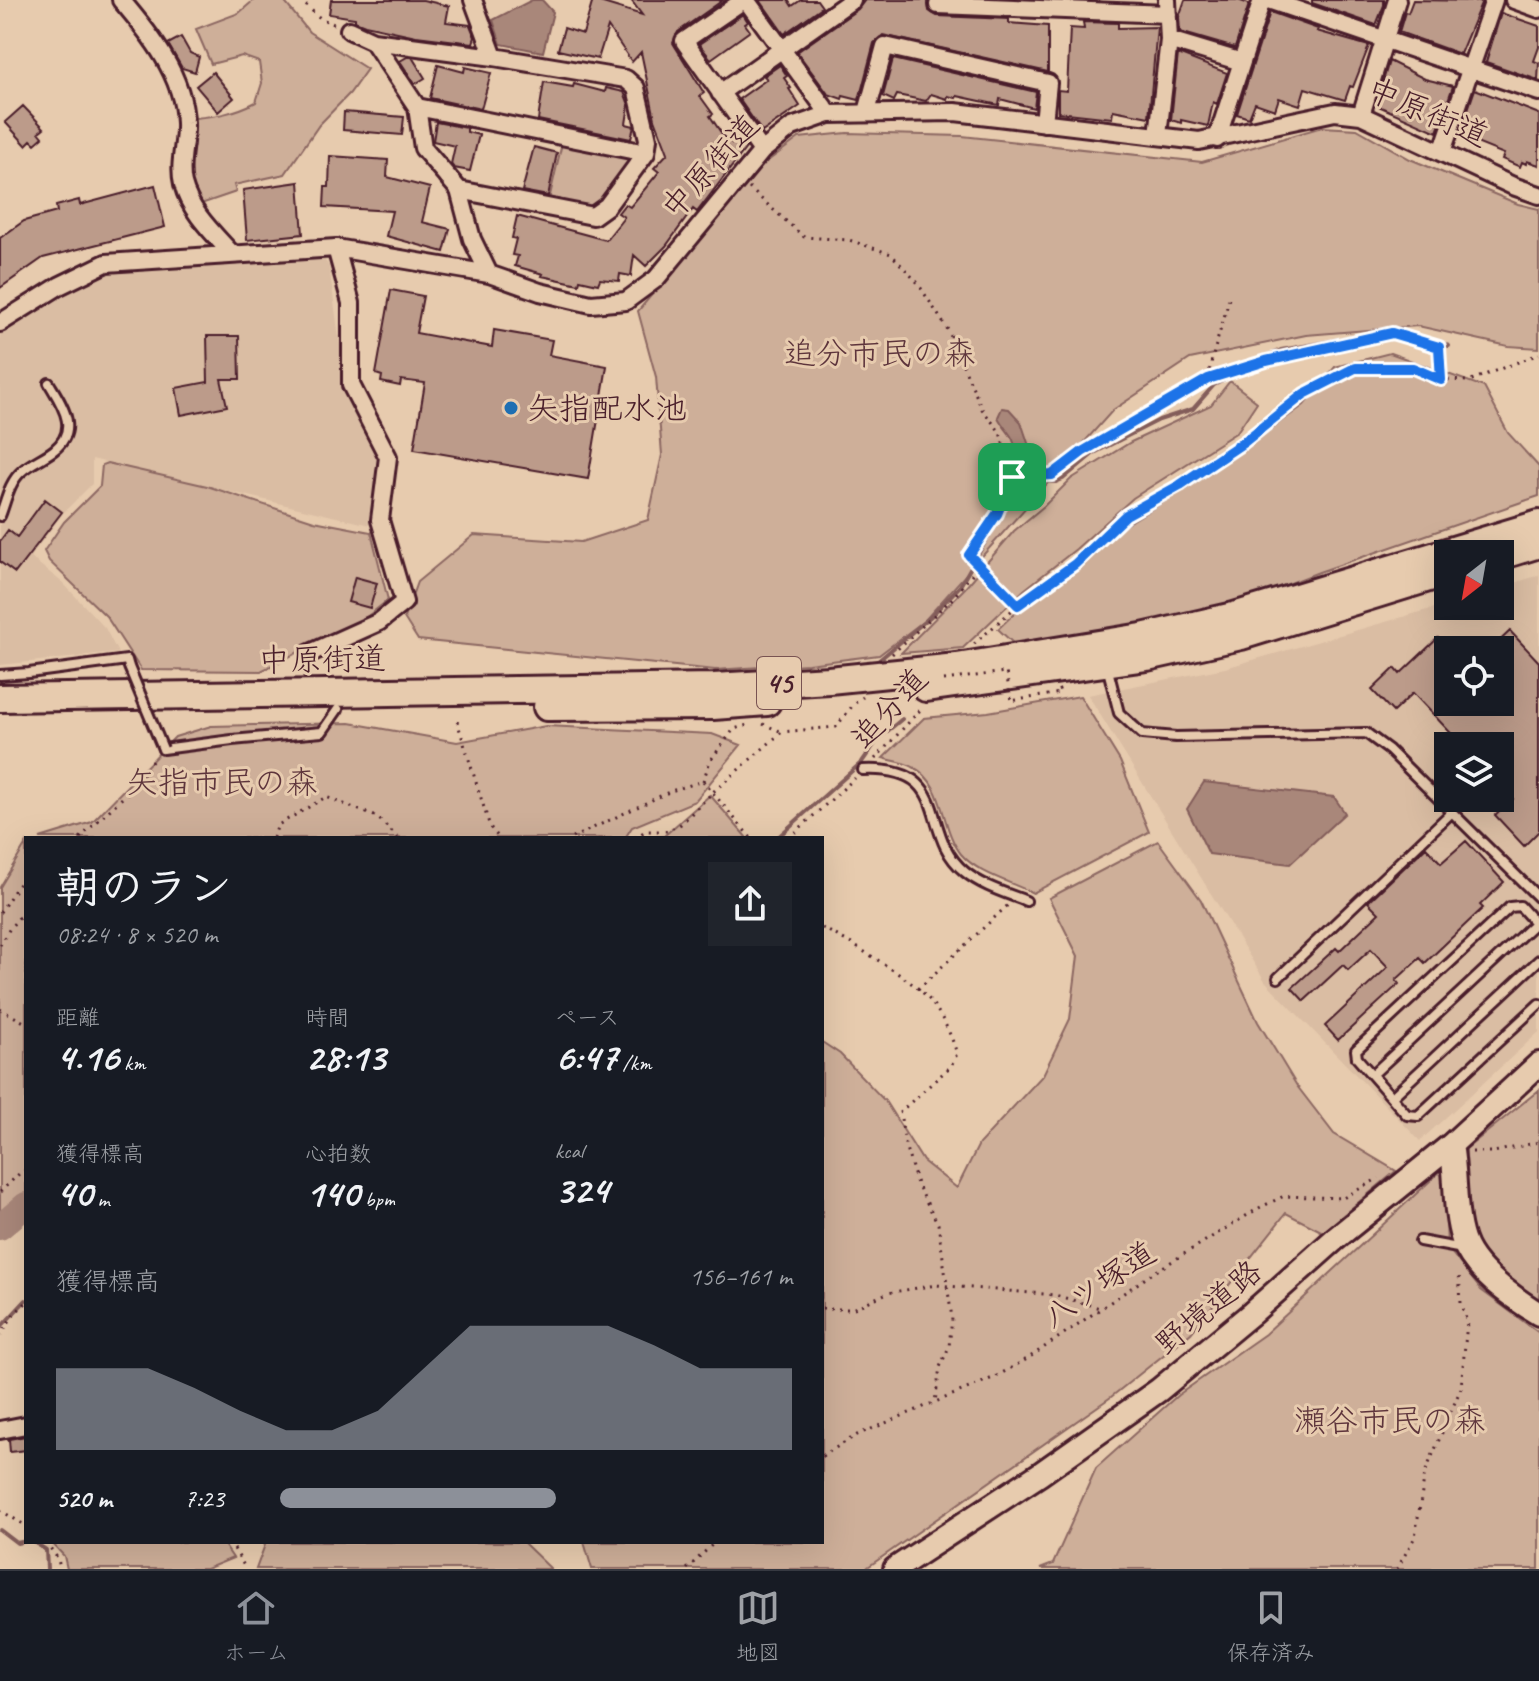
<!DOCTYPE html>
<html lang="ja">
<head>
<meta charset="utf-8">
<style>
	body { margin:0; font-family:Caveat,"Klee One",sans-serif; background:#20242c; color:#f1f3f6; height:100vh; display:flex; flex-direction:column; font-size:30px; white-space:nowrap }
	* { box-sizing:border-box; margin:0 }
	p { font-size:26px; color:#9ea1a6 }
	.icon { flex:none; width:44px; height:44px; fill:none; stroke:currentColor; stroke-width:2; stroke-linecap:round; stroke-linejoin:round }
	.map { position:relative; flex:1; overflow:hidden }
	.panel { position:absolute; left:24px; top:836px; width:800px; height:708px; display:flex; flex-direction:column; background:#171b24; border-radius:0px; box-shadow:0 8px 32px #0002 }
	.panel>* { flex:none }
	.needle { width:52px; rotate:211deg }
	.controls { position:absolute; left:1434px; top:540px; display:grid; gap:16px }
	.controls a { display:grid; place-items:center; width:80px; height:80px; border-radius:0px; background:#171b24; box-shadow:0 8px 32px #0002; font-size:40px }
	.pin { position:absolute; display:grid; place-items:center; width:68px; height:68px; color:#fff; margin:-34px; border-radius:16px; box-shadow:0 4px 12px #0006 }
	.round { display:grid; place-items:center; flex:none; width:84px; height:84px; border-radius:0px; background:#20242c }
	.head { display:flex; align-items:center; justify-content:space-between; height:136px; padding:0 32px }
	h1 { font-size:44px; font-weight:600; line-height:60px }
	.stats { display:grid; grid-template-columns:repeat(3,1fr); gap:12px; height:136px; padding:8px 32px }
	.stats div { display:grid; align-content:center }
	.stats b { font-size:40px; font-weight:600 }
	.stats small { font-size:22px; font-weight:400 }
	.stats p { font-size:22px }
	.chart { height:224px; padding:16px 32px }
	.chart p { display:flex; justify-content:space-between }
	.chart svg { width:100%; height:144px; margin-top:8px; fill:#8c9099; opacity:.7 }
	ul { padding:0 32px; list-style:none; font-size:26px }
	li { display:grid; grid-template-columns:128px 96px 1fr; align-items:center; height:60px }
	li i { height:20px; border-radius:10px; background:#8c9099 }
	.menu { display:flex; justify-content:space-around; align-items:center; height:112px; border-top:2px solid #363941; background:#171b24; font-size:22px; color:#9ea1a6 }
	.menu a { display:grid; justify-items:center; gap:4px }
	.menu .active { color:#8c9099 }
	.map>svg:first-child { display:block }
	.built { fill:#dabda3; fill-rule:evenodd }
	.green { fill:#ceaf99; stroke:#8c6762; stroke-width:2 }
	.water { fill:#a9877a; stroke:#835d5a; stroke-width:2 }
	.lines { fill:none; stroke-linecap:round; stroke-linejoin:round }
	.stream { stroke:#835d5a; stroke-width:4 }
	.river { stroke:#a9877a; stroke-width:26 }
	.building { fill:#bc9b8a; stroke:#4a1f2b; stroke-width:2 }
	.lane-casing { stroke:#4a1f2b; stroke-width:14 }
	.street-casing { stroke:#4a1f2b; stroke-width:22 }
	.secondary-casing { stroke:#4a1f2b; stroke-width:28 }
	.primary-casing { stroke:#4a1f2b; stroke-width:32 }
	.path { stroke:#4a1f2b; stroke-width:3; stroke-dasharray:2 6; stroke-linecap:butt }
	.lane { stroke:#e7cbae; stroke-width:8 }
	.street { stroke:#e7cbae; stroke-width:16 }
	.secondary { stroke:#e7cbae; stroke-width:22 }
	.primary { stroke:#e7cbae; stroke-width:26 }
	.lane-bridge-casing { stroke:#4a1f2b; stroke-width:14; stroke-linecap:butt }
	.path-bridge { stroke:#4a1f2b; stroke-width:3; stroke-dasharray:2 6; stroke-linecap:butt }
	.lane-bridge { stroke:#e7cbae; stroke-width:8 }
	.route-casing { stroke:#fff; stroke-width:16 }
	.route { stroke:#1a73e8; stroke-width:10 }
	.poi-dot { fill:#1f6fb2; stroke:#e7cbae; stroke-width:3 }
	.labels { text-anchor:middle; stroke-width:6; stroke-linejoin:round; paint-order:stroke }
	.shield { fill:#e7cbae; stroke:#795352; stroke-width:2 }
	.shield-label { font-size:30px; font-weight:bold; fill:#4a1f2b }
	.street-label { font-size:32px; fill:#4a1f2b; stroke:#e7cbae }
	.park-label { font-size:32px; fill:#5e353c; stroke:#e7cbae }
	.poi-label { font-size:32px; fill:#4a1f2b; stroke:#e7cbae; text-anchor:start }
</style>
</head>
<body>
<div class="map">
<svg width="1539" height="1569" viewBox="0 0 1539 1569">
	<rect width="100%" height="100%" fill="#e7cbae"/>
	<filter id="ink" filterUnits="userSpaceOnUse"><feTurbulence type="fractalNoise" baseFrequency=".0125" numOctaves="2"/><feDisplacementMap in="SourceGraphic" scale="16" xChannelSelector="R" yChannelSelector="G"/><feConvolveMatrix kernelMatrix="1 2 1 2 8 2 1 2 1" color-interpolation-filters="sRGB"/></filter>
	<g filter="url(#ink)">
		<path class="built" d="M323,258L329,266L347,395L378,454L371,529L370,525L92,459V484L64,512L30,557L63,583L105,628L118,653L0,665V332L94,279L114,270Z
			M1539,575V1032L1420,1141L1265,981L1088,695L1225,668L1448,604V606H1500V588ZM1448,650H1500V702H1448ZM1448,746H1500V798H1448Z"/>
		<path class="green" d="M254,0H283L309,32L367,69L350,93L319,125L285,174L234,185L236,192L201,204L188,173L194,143V118C217,116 235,113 256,102L262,83L259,62L242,56L211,64L196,29L239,13Z
			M1322,127L1357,129L1410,159L1518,204L1539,209V348L1508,346L1418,326L1306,335L1190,359L1113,410L925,620L879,655L808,664L715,670L418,640L404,618L417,582L474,535L581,542L648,520L662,455L656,377L638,311L761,166L799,138L847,133L962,136L1202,162Z
			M562,143L629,156L631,165L596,206L591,208L549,200Z
			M1390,353L1484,387L1508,433L1539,467V496L1319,572L1231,606L1057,643L1014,644L998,629L1037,592L1120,528L1196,482L1304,405L1335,367Z
			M1230,381L1257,402L1237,432L1133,498L1076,549L1024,590L963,648L901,653L965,588L1014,531L1044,506L1071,479L1131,442L1211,405Z
			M107,463L207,486L314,521L371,532L388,600L364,619L261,671L141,670L106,616L49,561L44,551L64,522L100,486L102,465Z
			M1080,696L1120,761L1149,832L1033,893C1011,882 977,873 961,854C940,828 946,784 913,767C905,762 892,761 883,758L924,718L988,712Z
			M350,723L457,742L546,726L712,734L741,745L695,801L632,827L625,838H40L92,822L175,737L211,726Z
			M710,795L747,838H643L664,836Z
			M1158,841L1201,900L1258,1022L1297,1086L1334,1134L1396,1171L1323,1232L1286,1213L1191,1333L1111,1397L865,1569H592L584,1542H822V1042L840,1054L885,1101L923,1161L957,1188L979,1144L1043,1075L1070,1019L1078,956L1049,898Z
			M26,844V1194L0,1217V887Z
			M1539,1090V1308L1474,1248L1467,1223L1466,1149Z
			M1444,1168L1447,1247L1481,1290L1539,1333V1569H1040L1053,1564L1096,1468L1178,1395L1265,1334Z
			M51,1542H222L233,1558L206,1569H67L64,1556Z
			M266,1542H523L551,1569H256Z"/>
		<path class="water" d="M532,0H542L553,12L543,52L501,44L493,20Z
			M1002,408L1009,409L1021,422L1029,446L1025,451L1016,452C1015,435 1004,430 998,417Z
			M1204,782L1334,797L1345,813L1290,864L1209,854L1187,809Z"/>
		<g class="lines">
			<path class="stream" d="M1014,479L1016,452
				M878,661L930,617L960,586L1003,511L1014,479L1056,482L1063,479L1094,453L1159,420L1193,409L1214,385L1281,350L1396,330L1449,346
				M777,838L862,762L878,739L902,719
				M0,1328L26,1300
				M0,1530L17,1543L26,1541
				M34,1542L46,1550L47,1569"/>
			<path class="river" d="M0,1227L26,1205"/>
		</g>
		<path class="building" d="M331,0H423L449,6L446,22L470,25L475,37L473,43L416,36L365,25L355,21V18L329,14Z
			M593,0L642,15L631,0H723L678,32L673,43L704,93L700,96L713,114L710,116L726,140L729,138L732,143L739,138L746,148L697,212L693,209L666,246L646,266L634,255L631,276L620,274L619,281L600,279L598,284L580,280L579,284L542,276L543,274L515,266L518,256L512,255L516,239L512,238L517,216L606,240L622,220L624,217L618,213L625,204L630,207L659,172L654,168L668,153L655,119L641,52L632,62L608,27L598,59L558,50L564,28L583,34Z
			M760,0H788L792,6L801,0H817L822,7L784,34Z
			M865,0H928L929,11L937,16L1009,19V23L1048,26V72L883,35L874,43L859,100L843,96L842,99L828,94L797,52L858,9Z
			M1185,0H1238L1249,4L1235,48L1180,32L1179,17Z
			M1312,0H1384V5L1376,25L1312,3Z
			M1413,0L1482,1L1460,54L1399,32L1405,12L1408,13Z
			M1270,12L1318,29L1317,31L1369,46L1353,87L1350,86L1345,100L1305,88L1300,105L1279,98L1275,110L1255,103L1249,118L1237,114Z
			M1501,13L1539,26V47L1534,61L1539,63L1538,80L1486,62Z
			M743,14L748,22L745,24L750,31L711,59L699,44Z
			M1083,22L1118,23V28L1157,27L1149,117L1113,110L1112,118L1058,112V90L1067,91L1070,28L1084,29Z
			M181,37L190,53L199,57L195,72L182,68L168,44Z
			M1178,54L1227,73L1217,104L1213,102L1208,126L1181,120V123L1171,120Z
			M407,57H412L425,78L415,84L400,61Z
			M893,59L1036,92L1034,108L1000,99L999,105L957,96L956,98L948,96L947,99L931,94L926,101L897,95L894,101L883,96Z
			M1389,61L1425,79L1453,86L1437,132L1376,105Z
			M438,65L464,72L465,67L491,73L481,109L430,98Z
			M780,65L787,76L784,78L791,88L789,89L800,106L762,132L739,99L767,79L764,76Z
			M213,72L234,98L218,112L196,86Z
			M544,82L573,87L574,84L605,92L606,88L624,92L629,105L626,124L634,126L631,139L538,120Z
			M1475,89L1539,114V165L1527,161L1526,164L1522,162L1520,167L1502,159L1504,154L1459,136Z
			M23,106L44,128L39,132L43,137L35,144L31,140L26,145L5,122Z
			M344,112L404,117L402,135L343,130Z
			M436,122L467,128V132L479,135L470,171L454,168L451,164L455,146L433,141Z
			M534,147L557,153L548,196L522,191Z
			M330,156L388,160L387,177L430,188L422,222L450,229L444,252L386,236L392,211L324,207L325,187H329Z
			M299,182L303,234L247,240L243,190Z
			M155,185L165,227L43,258L0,288V238L24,221L57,212L56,206L79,200L80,205Z
			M391,290L423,296L416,333L492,347L494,330L552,340L549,355L607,366L588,479L414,449L425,383L401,380L400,386L381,382L382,376L376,374Z
			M207,336H239L240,379H221L227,406L181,415L176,388L208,382Z
			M45,499L62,512L15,573L0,562V541L8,530L17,537Z
			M355,577L377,583L370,608L348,602Z
			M1510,631L1539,662V831L1524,846L1495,815L1513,799L1500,785V746H1463L1413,693L1393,712L1372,690L1395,668L1400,674L1438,638L1448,648V702H1500V650H1490Z
			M1466,841L1504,882L1480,905L1483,908L1425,963L1420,958L1396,980L1399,984L1338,1040L1325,1026L1388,967L1371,949L1348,970L1343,965L1304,1001L1292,988L1336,948L1339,951L1379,913L1368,902L1426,847L1441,863Z
			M26,1436V1450L10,1452L9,1439Z"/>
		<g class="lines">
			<g class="lane-casing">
				<path id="lane" d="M0,516C6,501 9,482 22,471C32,462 44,458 54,450C80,429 62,405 49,383
					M1107,666L1119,713L1142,734L1176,737L1366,733L1389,750L1539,898
					M0,675L29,673L127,660L129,667
					M163,749L232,740L322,732L338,709
					M863,770C956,766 917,833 965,872C982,886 1006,893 1026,901
					M1539,927L1520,906L1510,907L1356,1050L1357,1058L1407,1115L1418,1116L1539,1004
					M1278,978L1452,812
					M1372,1075L1535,923
					M1392,1097L1539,960
					M1420,1241L1463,1249"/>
			</g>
			<g class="street-casing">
				<path id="street" d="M121,0C150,34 184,76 185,123C186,144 178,164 183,184C190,212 214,234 232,254
					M744,0L684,41L762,151
					M746,0L829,114
					M1268,0L1539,92
					M1514,0L1539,9
					M938,5L1168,14
					M349,30L373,41L417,107L423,148L459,190L472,239L489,274
					M1169,40L1242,62
					M373,41L494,57
					M720,93L852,0
					M417,107L646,153
					M867,112L885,46L1048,83L1044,123
					M1361,115L1397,0
					M1158,135L1169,40L1167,0
					M1217,139L1262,0
					M1442,152L1494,0
					M459,190L593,216L607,206L646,153L648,139L636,88L626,79L494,57L473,0
					M0,323L59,286L106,263L336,248L489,274L540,292L591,304L626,301L656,279L762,151L792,127L829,114L955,112L1199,141L1335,112L1361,115L1513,186L1539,195
					M308,654L379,622L404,602L380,520L388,457L351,385V303L336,248
					M0,1430L26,1425"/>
			</g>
			<g class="secondary-casing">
				<path id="secondary" d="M1451,1145C1457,1176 1453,1210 1463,1240C1473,1270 1512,1297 1539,1314
					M895,1569L1040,1474L1159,1390L1252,1313L1335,1239L1451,1145L1539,1064"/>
			</g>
			<g class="primary-casing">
				<path id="primary" d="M1500,556L1539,544
					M926,688L1147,657L1241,636L1448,572
					M0,698L714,687L829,680L957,667L1142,637L1234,616L1539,524
					M547,707L713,706L767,702"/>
			</g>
			<path class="path" d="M300,0L320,18L336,25
				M749,188L804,237L849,240L891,254L917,282L948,330L982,409L1000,432L1012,477L997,514L969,555L1018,605
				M1208,378C1213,349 1224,323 1230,293
				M1012,477L1052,475L1082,452L1208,379L1266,361L1392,333L1439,347L1441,380
				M974,644L1018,605L1075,564L1126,515L1180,485L1244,442L1304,394L1355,368H1413L1441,380L1469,381L1539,354
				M892,654L954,597L979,565
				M457,721L490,827L499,838
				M763,724L782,732
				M875,759L921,709
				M703,781L710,761L734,729L748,725
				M703,781L751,838
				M80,838L139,782L154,758
				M273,838L278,825L326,797L377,817L398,838
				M572,838L671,791L703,781
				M635,838L645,831H667L681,824L714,791L782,732L836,727L853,705L863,697
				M789,838L855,778
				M0,912L26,873
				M822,928C844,938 913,980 928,998C942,1015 951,1034 957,1054L951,1066L900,1112L905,1145L917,1184L938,1224L952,1318L949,1347L940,1367L935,1402
				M0,945L10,928L26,909
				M918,989L1008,905
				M0,1009L26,1023
				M1472,1152H1494L1539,1142
				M0,1192L21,1172L26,1170
				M822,1309H852L887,1293L936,1285L1055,1295L1100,1308
				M0,1336L14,1314L26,1303
				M822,1456L857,1435L995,1377L1027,1359L1153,1273L1259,1208L1284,1196L1343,1198L1379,1178
				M0,1510L26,1526
				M46,1542L58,1559L60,1569
				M230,1542L246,1569
				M687,1569L715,1542
				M1397,1569L1415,1537L1425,1473L1461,1388L1467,1322L1461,1303L1459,1272"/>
			<use href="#lane" class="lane"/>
			<use href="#street" class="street"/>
			<use href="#secondary" class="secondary"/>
			<use href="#primary" class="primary"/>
			<g class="lane-bridge-casing">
				<path id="lane-bridge" d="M129,667L163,749"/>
			</g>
			<path class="path-bridge" d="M944,680L1006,672L1011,701L1060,693L1058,686"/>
			<use href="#lane-bridge" class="lane-bridge"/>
		</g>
	</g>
	<g class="lines" filter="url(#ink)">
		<g class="route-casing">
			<path id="route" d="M1392,333L1439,347L1441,380L1413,368H1355L1304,394L1244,442L1180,485L1126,515L1075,564L1018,605L969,555L997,514L1012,477L1052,475L1082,452L1208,379L1266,361Z"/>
		</g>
		<use href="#route" class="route"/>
	</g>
	<circle class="poi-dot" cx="511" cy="408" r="8"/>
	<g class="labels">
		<rect class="shield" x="757" y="657" width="44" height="52" rx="6"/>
		<g class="shield-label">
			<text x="779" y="693">45</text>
		</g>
		<g class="street-label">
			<text transform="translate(1428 112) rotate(23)" y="11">中原街道</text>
			<text transform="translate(710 166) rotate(-48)" y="11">中原街道</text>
			<text transform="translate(322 659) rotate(-1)" y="11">中原街道</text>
			<text transform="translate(889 708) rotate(-48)" y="11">追分道</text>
			<text transform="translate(1099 1284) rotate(-34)" y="11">八ツ塚道</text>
			<text transform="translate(1208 1307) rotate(-40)" y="11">野境道路</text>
		</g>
		<g class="park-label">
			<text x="880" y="364">追分市民の森</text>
			<text x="222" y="793">矢指市民の森</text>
			<text x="1390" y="1431">瀬谷市民の森</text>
		</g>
		<g class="poi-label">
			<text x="527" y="419">矢指配水池</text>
		</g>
	</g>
</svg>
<div class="controls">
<a><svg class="needle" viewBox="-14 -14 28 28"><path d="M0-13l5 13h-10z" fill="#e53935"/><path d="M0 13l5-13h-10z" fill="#9ea1a6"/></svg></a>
<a><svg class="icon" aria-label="locate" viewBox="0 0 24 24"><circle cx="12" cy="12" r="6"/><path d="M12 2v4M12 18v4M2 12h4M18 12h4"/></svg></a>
<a><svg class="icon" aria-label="layers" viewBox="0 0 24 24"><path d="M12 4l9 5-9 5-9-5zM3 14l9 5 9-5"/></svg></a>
</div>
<div class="pin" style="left:1012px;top:477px;background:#1e9e55"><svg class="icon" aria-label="arrive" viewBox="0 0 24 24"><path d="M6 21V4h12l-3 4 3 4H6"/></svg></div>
<section class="panel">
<div class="head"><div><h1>朝のラン</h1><p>08:24 · 8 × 520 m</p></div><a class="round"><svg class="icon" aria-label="share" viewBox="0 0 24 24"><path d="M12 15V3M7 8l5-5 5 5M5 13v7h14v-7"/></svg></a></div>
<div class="stats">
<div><p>距離</p><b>4.16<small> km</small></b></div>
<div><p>時間</p><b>28:13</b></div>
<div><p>ペース</p><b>6:47<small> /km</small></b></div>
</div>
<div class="stats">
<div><p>獲得標高</p><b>40<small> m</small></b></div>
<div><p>心拍数</p><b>140<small> bpm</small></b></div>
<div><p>kcal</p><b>324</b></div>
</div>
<div class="chart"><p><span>獲得標高</span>156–161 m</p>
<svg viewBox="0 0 160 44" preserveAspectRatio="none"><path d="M0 44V19L10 19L20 19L30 25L40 32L50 38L60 38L70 32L80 19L90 6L100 6L110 6L120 6L130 12L140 19L150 19L160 19V44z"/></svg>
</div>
<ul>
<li><b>520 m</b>7:23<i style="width:54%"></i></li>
</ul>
</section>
</div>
<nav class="menu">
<a class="active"><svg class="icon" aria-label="home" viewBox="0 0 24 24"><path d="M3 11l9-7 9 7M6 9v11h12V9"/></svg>ホーム</a>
<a><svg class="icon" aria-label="map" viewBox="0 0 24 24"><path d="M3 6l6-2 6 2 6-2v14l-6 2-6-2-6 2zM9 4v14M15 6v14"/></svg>地図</a>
<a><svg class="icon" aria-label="saved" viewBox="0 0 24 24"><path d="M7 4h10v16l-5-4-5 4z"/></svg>保存済み</a>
</nav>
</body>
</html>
